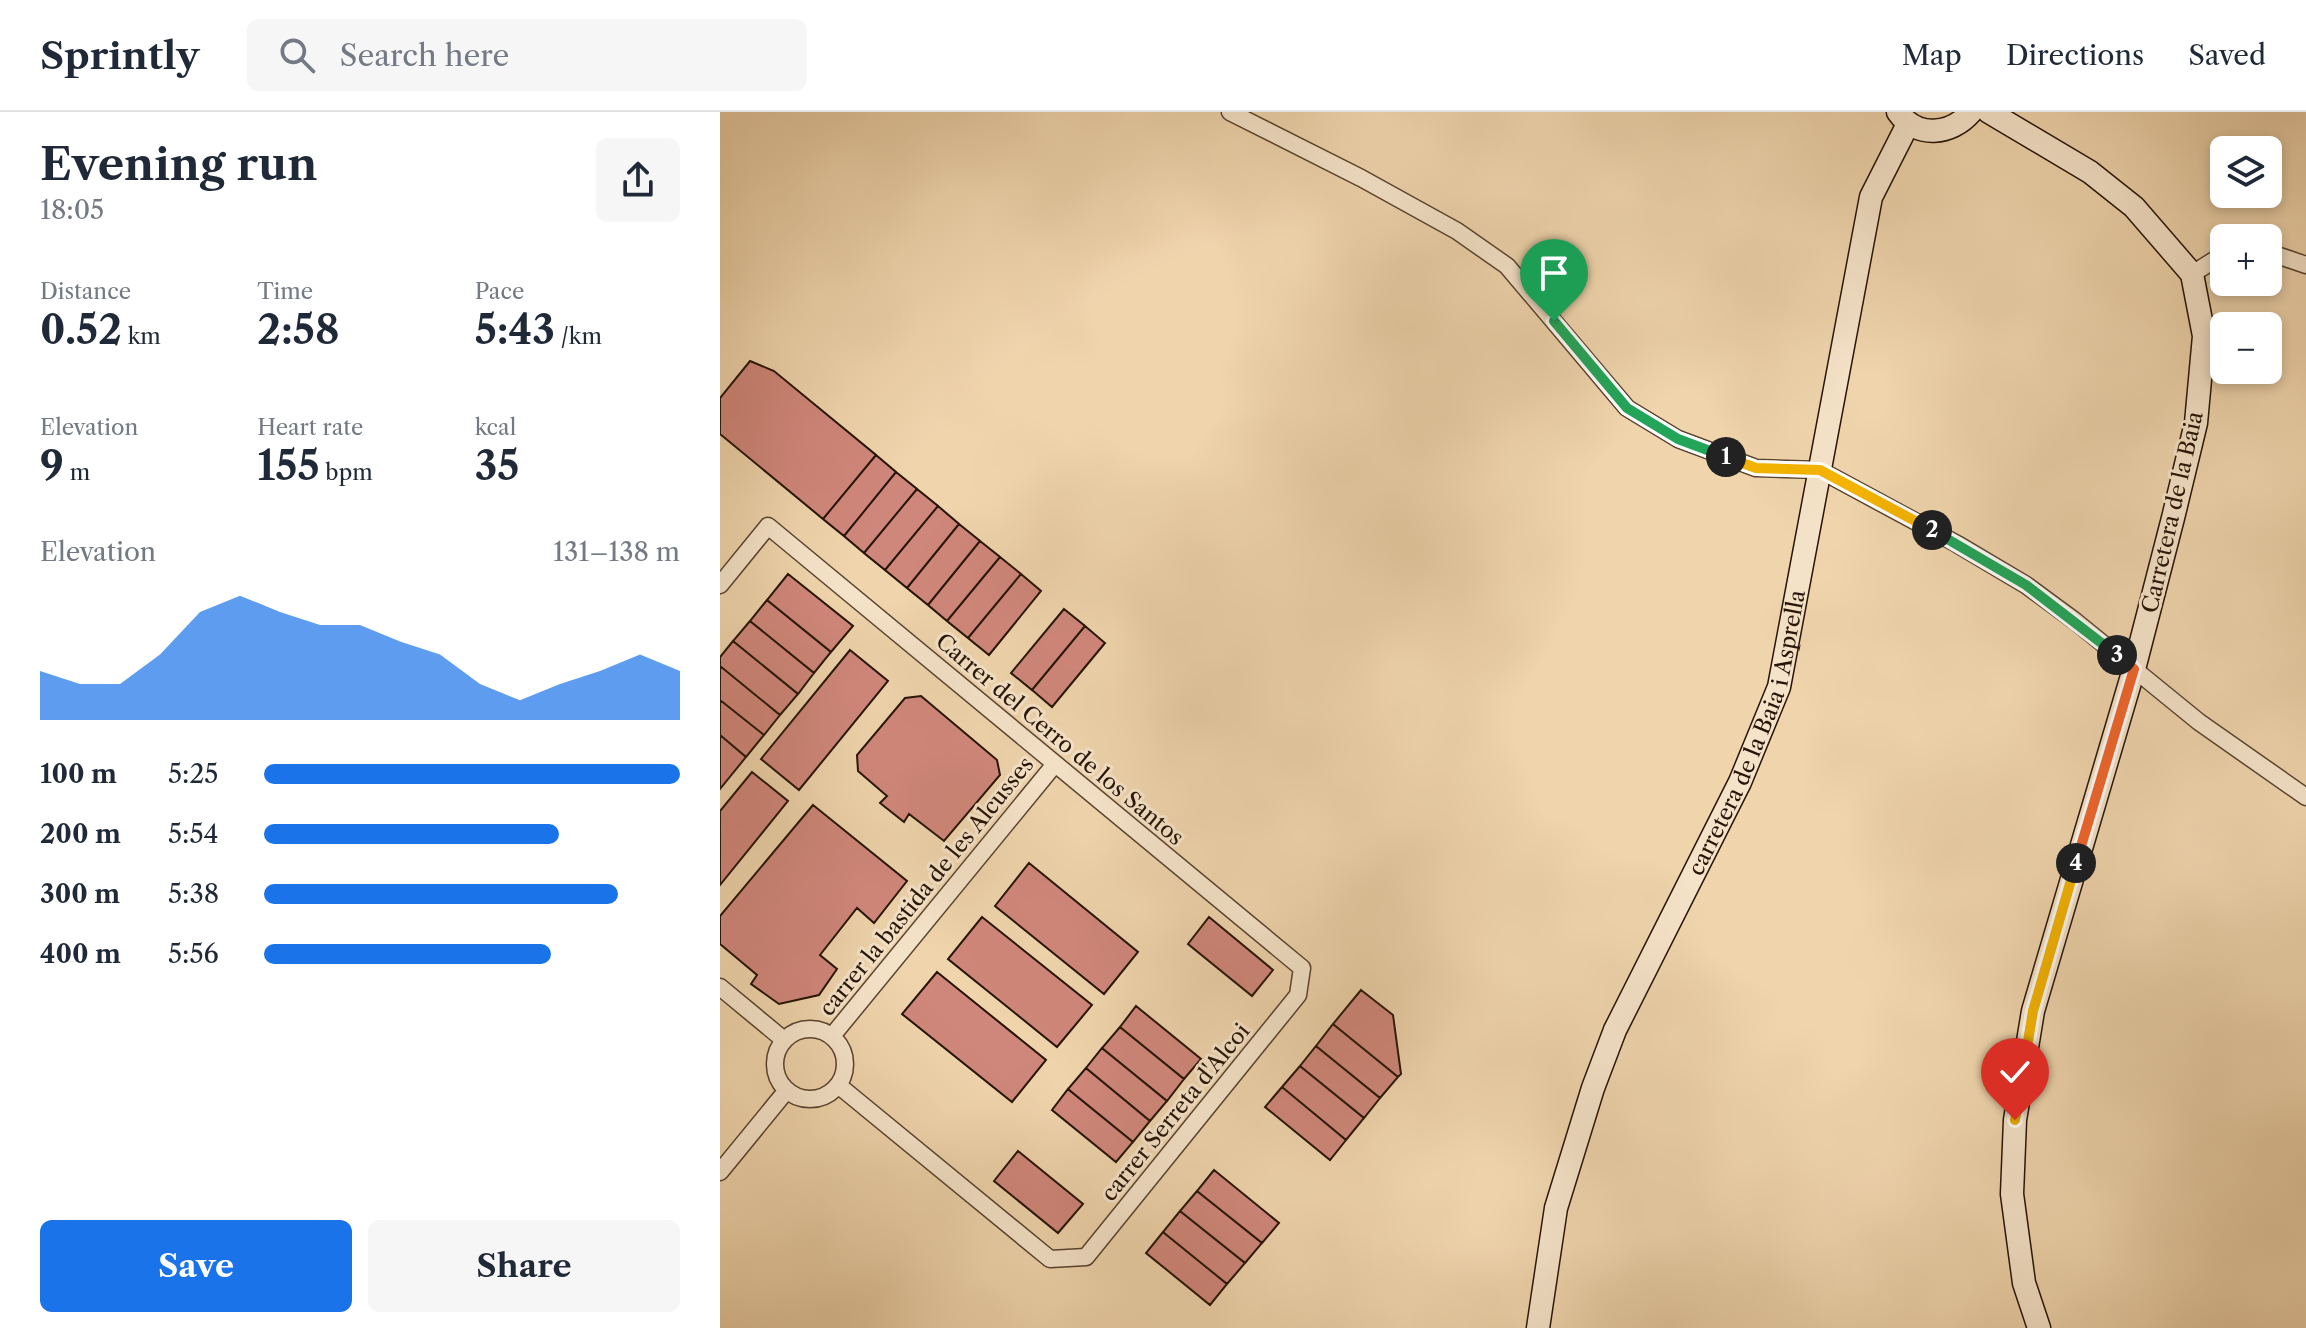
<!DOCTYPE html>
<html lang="en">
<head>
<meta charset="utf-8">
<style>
	body { margin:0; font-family:"Libre Caslon Text",serif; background:#f6f6f7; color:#1f2937; height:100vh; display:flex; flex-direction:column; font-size:30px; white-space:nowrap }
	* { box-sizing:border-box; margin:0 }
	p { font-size:26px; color:#747a83 }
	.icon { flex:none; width:44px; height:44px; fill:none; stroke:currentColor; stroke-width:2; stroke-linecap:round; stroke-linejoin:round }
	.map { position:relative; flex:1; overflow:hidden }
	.drawer { display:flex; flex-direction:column; background:#fff; width:720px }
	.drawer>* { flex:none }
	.controls { position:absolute; left:1490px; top:24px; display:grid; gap:16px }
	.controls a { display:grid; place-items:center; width:72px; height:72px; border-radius:12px; background:#fff; box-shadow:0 4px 12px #0003; font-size:40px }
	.pin { position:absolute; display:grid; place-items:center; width:68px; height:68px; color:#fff; margin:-82px -34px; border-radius:50% 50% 50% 0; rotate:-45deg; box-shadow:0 0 8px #0007 }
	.pin .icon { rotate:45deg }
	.km { position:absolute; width:40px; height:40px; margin:-20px; border-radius:50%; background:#222; color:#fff; font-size:22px; line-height:40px; text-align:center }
	.round { display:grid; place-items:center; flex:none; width:84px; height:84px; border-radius:12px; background:#f6f6f7 }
	.summary { display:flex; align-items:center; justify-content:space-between; height:136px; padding:0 40px }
	h1 { font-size:44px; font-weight:700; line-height:60px }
	.stats { display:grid; grid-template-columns:repeat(3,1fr); gap:12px; height:136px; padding:8px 40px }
	.stats div { display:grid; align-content:center }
	.stats b { font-size:40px; font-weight:700 }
	.stats small { font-size:22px; font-weight:400 }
	.stats p { font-size:22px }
	.chart { height:224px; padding:16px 40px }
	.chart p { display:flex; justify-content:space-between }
	.chart svg { width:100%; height:144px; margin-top:8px; fill:#1a73e8; opacity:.7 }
	.action { display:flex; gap:16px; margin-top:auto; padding:16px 40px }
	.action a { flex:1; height:92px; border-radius:12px; background:#1a73e8; color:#fff; font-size:32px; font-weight:700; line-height:92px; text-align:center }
	.action a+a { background:#f6f6f7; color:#1f2937 }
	ul { padding:0 40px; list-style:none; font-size:26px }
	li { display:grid; grid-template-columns:128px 96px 1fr; align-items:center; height:60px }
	li i { height:20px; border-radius:10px; background:#1a73e8 }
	header { display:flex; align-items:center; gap:48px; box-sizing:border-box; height:112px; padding:0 40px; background:#fff; border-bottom:2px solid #e0e1e3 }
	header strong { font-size:38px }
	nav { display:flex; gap:44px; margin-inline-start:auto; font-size:28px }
	.search { width:560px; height:72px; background:#f6f6f7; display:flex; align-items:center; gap:20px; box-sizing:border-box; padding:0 28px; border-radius:12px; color:#747a83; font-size:30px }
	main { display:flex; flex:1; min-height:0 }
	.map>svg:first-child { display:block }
	.building { fill:#d0877b; stroke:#261407; stroke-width:2 }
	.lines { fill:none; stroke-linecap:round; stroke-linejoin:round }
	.street-casing { stroke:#584430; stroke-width:19 }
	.secondary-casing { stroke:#261407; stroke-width:25 }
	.street { stroke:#f5e3c9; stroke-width:16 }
	.secondary { stroke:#f5e3c9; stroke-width:22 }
	.split-1-casing { stroke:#fff; stroke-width:16 }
	.split-2-casing { stroke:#fff; stroke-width:16 }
	.split-3-casing { stroke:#fff; stroke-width:16 }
	.split-4-casing { stroke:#fff; stroke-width:16 }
	.split-5-casing { stroke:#fff; stroke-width:16 }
	.split-1 { stroke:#22a559; stroke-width:10 }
	.split-2 { stroke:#f5b400; stroke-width:10 }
	.split-3 { stroke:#22a559; stroke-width:10 }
	.split-4 { stroke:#f0652b; stroke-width:10 }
	.split-5 { stroke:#f5b400; stroke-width:10 }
	.labels { text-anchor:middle; stroke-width:6; stroke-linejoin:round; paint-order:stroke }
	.street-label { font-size:22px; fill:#261407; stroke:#f5e3c9 }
</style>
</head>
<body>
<header>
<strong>Sprintly</strong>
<div class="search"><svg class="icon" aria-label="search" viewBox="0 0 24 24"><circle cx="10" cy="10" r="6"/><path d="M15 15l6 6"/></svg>Search here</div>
<nav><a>Map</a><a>Directions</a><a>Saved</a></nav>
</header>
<main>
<section class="drawer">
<div class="summary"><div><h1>Evening run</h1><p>18:05</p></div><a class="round"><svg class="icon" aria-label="share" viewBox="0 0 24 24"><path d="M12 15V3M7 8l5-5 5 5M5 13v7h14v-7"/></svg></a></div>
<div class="stats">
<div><p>Distance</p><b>0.52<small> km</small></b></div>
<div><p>Time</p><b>2:58</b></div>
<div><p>Pace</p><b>5:43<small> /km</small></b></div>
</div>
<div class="stats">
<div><p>Elevation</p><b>9<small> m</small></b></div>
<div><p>Heart rate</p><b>155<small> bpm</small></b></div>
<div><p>kcal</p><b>35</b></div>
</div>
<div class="chart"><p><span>Elevation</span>131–138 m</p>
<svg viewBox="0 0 160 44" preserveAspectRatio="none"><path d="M0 44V29L10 33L20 33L30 24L40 11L50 6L60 11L70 15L80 15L90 20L100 24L110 33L120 38L130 33L140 29L150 24L160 29V44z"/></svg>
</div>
<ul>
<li><b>100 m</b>5:25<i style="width:100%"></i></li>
<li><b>200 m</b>5:54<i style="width:71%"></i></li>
<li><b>300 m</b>5:38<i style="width:85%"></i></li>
<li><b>400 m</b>5:56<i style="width:69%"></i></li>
</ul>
<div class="action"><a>Save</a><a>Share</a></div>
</section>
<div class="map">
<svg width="1586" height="1216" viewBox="0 0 1586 1216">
	<rect width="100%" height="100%" fill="#efd4ac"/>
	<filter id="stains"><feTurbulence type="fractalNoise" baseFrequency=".0025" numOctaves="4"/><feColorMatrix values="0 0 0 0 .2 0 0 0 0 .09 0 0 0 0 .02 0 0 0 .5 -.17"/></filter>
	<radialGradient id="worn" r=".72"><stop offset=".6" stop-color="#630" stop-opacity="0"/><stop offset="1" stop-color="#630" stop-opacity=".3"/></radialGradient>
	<path class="building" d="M30,249L54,259L156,343L103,407L0,322V286Z
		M156,343L176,360L124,424L103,407Z
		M176,360L197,377L144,441L124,424Z
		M197,377L218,394L165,458L144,441Z
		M218,394L239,412L187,476L165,458Z
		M239,412L260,429L208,493L187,476Z
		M260,429L280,445L227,509L208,493Z
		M280,445L301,462L248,526L227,509Z
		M68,462L133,514L111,540L47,488Z
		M301,462L321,479L269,543L248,526Z
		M47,488L111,540L94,561L30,509Z
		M344,497L365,514L312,578L291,561Z
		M30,509L94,561L78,582L13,529Z
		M365,514L385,531L332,595L312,578Z
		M13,529L78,582L60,603L0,554V545Z
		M130,538L168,569L79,678L41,647Z
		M0,554L60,603L44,623L0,588Z
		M201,584L277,648L280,663L224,729L189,702L184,710L160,691L167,684L138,659L137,643L185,586Z
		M0,588L44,623L26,645L0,623Z
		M0,623L26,645L0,677Z
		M32,660L68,689L0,773V699Z
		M93,693L187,769L154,811L137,796L100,843L117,857L99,883L59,892L31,872L37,863L0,832V804Z
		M309,751L418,840L384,882L275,794Z
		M262,805L372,893L337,935L228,847Z
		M489,805L553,858L532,884L468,832Z
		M217,860L326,948L292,990L182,902Z
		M641,878L673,903L681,962L678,965L613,912Z
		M416,894L481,947L464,967L400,915Z
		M613,912L678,965L660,986L596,934Z
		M400,915L464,967L447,989L382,936Z
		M596,934L660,986L644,1006L580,954Z
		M382,936L447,989L430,1009L366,956Z
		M580,954L644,1006L626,1028L562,975Z
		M366,956L430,1009L413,1030L348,977Z
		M562,975L626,1028L610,1048L545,995Z
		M348,977L413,1030L396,1050L332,998Z
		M298,1039L363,1092L338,1121L274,1069Z
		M494,1058L559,1111L542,1131L477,1079Z
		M477,1079L542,1131L525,1151L460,1099Z
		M460,1099L525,1151L507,1172L443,1120Z
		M443,1120L507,1172L490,1193L426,1141Z"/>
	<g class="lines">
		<g class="street-casing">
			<path id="street" d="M510,0L641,66L737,119L787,154L907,296L958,327L1036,356L1100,358L1237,432L1306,473L1355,509L1479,610L1586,685
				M1548,140L1586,153
				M1472,162L1504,142
				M0,473L48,414L582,856L578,883L366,1145L330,1147L118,973
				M0,875L64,928
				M55 952a35 35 0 1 1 70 0a35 35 0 1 1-70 0Z
				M112,924L335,652
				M0,1060L67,978"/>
		</g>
		<g class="secondary-casing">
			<g id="secondary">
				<path d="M1178,0C1197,27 1231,23 1251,0"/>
				<path d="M1269,0L1370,60L1414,95L1472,162L1484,224L1476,311L1453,406L1414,557L1313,899L1295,1008L1292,1082L1304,1171L1319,1216"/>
				<path id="s1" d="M818,1216L836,1096L873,976L895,918L1020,670L1059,575L1151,85L1188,12"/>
			</g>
		</g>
		<use href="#street" class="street"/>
		<use href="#secondary" class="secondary"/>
	</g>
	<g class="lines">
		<g class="split-1-casing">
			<path id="split-1" d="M834,209L907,296L958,327L1006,345"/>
		</g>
		<g class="split-2-casing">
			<path id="split-2" d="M1006,345L1036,356L1100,358L1212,418"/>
		</g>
		<g class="split-3-casing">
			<path id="split-3" d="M1212,418L1306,473L1397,543"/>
		</g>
		<g class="split-4-casing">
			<path id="split-4" d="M1356,751L1414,557L1397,543"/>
		</g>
		<g class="split-5-casing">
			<path id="split-5" d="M1295,1008L1313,899L1356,751"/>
		</g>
		<use href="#split-1" class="split-1"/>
		<use href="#split-2" class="split-2"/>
		<use href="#split-3" class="split-3"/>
		<use href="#split-4" class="split-4"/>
		<use href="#split-5" class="split-5"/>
	</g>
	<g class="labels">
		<g class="street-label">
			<text transform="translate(1452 400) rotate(-77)" y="8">Carretera de la Baia</text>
			<text dy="8" stroke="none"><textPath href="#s1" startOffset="636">carretera de la Baia i Asprella</textPath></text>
			<text transform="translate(340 627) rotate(40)" y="8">Carrer del Cerro de los Santos</text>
			<text transform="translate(206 774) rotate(-51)" y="8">carrer la bastida de les Alcusses</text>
			<text transform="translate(455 1000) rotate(-51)" y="8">carrer Serreta d'Alcoi</text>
		</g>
	</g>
	<rect width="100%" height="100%" filter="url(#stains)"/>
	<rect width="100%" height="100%" fill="url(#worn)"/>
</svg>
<div class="controls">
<a><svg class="icon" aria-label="layers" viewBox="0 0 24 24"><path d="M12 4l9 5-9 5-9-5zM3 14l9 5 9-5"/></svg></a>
<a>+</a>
<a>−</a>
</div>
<div class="pin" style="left:834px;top:209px;background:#1e9e55"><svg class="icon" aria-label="arrive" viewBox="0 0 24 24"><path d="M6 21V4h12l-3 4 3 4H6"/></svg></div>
<div class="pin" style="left:1295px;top:1008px;background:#d93025"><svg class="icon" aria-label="check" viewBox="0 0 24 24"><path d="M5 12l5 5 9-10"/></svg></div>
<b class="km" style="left:1006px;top:345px">1</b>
<b class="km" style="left:1212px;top:418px">2</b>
<b class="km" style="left:1397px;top:543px">3</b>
<b class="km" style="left:1356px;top:751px">4</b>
</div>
</main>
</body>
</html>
